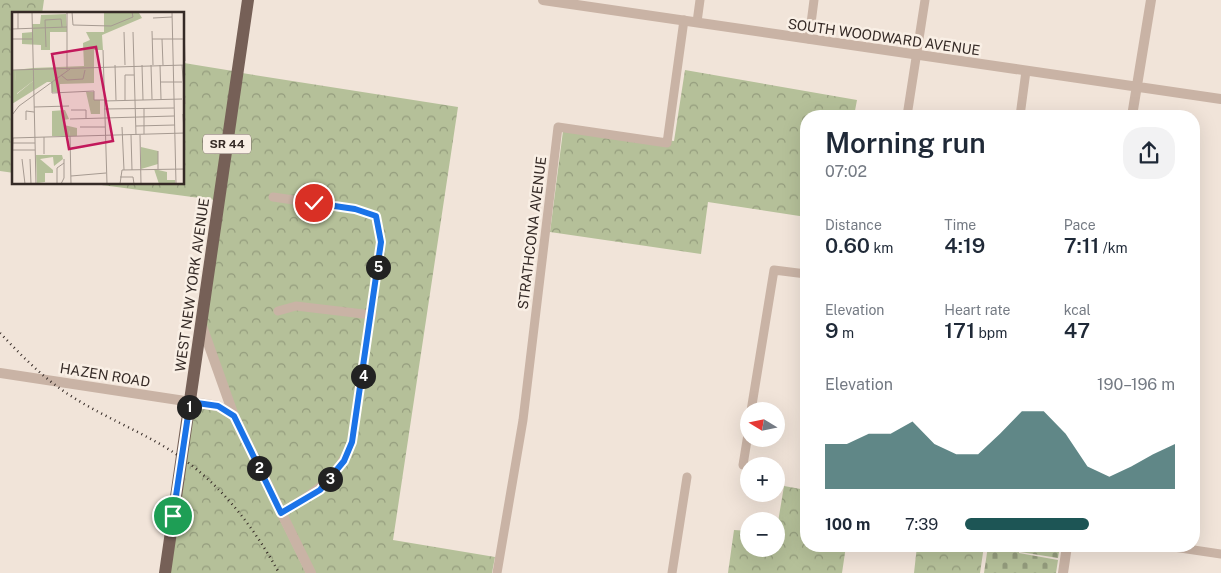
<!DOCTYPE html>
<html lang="en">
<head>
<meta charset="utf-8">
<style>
	body { margin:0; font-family:"Public Sans",sans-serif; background:#f2f2f3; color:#1f2937; height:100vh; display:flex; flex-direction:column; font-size:19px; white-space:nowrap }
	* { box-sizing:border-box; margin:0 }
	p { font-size:16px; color:#747a83 }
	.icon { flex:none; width:28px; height:28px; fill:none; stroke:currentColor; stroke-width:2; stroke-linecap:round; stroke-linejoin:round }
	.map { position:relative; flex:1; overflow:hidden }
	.drawer { position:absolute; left:800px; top:110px; width:400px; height:442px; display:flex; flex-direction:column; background:#fff; border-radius:20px; box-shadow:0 5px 20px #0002 }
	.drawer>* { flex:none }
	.needle { width:32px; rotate:280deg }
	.fabs { position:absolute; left:740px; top:402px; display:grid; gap:10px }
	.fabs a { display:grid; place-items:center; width:45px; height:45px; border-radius:50%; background:#fff; box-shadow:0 5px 20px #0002; font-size:25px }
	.pin { position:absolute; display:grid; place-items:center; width:42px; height:42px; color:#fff; margin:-21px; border:2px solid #fff; border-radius:50%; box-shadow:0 1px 5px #0007 }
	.km { position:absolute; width:25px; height:25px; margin:-12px; border-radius:50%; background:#222; color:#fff; font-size:14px; line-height:25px; text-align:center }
	.round { display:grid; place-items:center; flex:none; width:52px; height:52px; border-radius:20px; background:#f2f2f3 }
	.headline { display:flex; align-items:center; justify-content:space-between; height:85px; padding:0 25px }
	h1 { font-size:28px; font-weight:600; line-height:38px }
	.figures { display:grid; grid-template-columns:repeat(3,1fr); gap:8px; height:85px; padding:5px 25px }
	.figures div { display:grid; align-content:center }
	.figures b { font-size:21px; font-weight:600 }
	.figures small { font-size:14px; font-weight:400 }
	.figures p { font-size:14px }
	.chart { height:140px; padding:10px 25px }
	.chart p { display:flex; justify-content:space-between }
	.chart svg { width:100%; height:90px; margin-top:5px; fill:#1d5555; opacity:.7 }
	ul { padding:0 25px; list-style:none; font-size:16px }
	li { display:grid; grid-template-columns:80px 60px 1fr; align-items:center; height:38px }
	li i { height:12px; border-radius:6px; background:#1d5555 }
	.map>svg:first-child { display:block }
	.forest { fill:url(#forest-crowns) }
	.cemetery { fill:url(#cemetery-stones) }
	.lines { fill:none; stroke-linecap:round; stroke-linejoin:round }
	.minor { stroke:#c9b3a5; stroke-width:9 }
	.tertiary { stroke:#c9b3a5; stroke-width:10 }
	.primary { stroke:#766057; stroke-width:12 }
	.rail { stroke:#352a26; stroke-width:2.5; stroke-dasharray:1 4; stroke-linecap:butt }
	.route-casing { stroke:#fff; stroke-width:10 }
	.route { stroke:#1a73e8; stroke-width:6 }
	.labels { text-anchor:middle; stroke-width:5; stroke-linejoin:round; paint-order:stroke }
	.shield { fill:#f9efe5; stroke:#70655f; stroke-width:1 }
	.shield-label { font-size:12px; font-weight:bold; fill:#352a26 }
	.street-label { font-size:14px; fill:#352a26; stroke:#f9efe5 }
	.inset-road { fill:none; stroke:#a69a91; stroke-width:1 }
	.view { fill:#c2185b; fill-opacity:0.15; stroke:#c2185b; stroke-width:2.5 }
	.inset-edge { fill:none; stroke:#352a26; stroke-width:2.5 }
</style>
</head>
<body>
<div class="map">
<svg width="1221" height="573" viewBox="0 0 1221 573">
	<defs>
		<pattern id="forest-crowns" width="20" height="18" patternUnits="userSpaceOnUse" patternTransform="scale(1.25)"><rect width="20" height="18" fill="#b5c099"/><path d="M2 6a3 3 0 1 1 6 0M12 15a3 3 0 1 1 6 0" fill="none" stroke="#949c7d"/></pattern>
		<pattern id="cemetery-stones" width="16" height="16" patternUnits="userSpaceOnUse" patternTransform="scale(1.25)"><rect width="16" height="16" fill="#b5c099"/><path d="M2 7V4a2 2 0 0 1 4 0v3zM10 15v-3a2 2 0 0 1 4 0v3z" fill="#949c7d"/></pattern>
	</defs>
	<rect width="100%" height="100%" fill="#f1e4d9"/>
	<path class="forest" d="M0,0H44L42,14H14V173L0,171Z
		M184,63L233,71L215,200L94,184H184Z
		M685,70L857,100L854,116H806V217L708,202L701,254L550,232L563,131L674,141Z
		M242,73L458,107L393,540L495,557L492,573H315L239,417L206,326Z
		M194,406L217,410L230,418L306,573H169Z
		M784,486L806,490V546H846L842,573H728L734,530L749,531V549H776V534Z
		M917,546H984L980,573H914Z"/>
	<path class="cemetery" d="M988,546H1020L1019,553L1058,560L1056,573H984Z
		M1021,546H1060L1058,558L1020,552Z"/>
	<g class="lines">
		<path class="minor" d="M697,22L700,0
			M809,39L814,0
			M907,116L925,0
			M1020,116L1026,71
			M273,197L355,209L376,216L381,242L352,442C337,480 315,492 281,513
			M278,311L296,306L372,315
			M751,411L774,270L806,274
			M743,465L749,428
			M1167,546L1221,554
			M497,573L523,420L558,127L667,143L684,20
			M672,573L687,477"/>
		<path class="tertiary" d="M543,0L1221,99
			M1132,116L1151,0
			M202,326L234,416L311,573
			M0,373L218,406L234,416
			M1063,573L1067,546"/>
		<path class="primary" d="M165,573L248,0"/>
		<path class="rail" d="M0,333C22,356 44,379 71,396C99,414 130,427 158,443C212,473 250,520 279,573"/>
	</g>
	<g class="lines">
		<g class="route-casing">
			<path id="route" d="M173,516L190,402L218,406L234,416L281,513L320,490L344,461L352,442L381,242L376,216L355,209L314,203"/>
		</g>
		<use href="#route" class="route"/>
	</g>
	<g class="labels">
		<rect class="shield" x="203" y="134.5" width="48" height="19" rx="4"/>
		<g class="shield-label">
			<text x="227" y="148">SR 44</text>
		</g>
		<g class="street-label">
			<text transform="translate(884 37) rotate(8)" y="5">SOUTH WOODWARD AVENUE</text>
			<text transform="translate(532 233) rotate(-83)" y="5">STRATHCONA AVENUE</text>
			<text transform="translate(192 285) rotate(-82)" y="5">WEST NEW YORK AVENUE</text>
			<text transform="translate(105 375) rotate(9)" y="5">HAZEN ROAD</text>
		</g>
	</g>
	<g transform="translate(12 12)">
		<rect width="172" height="172" fill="#f1e4d9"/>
		<path d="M54,2L55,20H38V38H29V33L10,32V21L21,20L20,12H28L29,3ZM21,56V69L4,82L3,58ZM129,135L146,139V152L129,157Z" fill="#b5c099"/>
		<path d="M92,0L127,1L130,6L90,23L91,38H82V71L48,72V80H40L39,70H35L0,92V58H3L5,82L21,69V56L72,54L71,31L78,28L74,20H92ZM74,80H82V88H88V102H79ZM53,98L57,107L52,108V113L65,116V124H58L57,118H51V107H40V99ZM24,143H50L51,147L42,154L41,145L28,147L41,158V161H33V170L25,171ZM142,157L155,160V168H163V172H147Z" fill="#b5c099"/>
		<path d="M40,107H51V118H57L58,124H40Z" fill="#b5c099"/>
		<path class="inset-road" d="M6,0V17M20,0L24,172M55,0V58M60,0L61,13L99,14L121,5L120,0M160,0L164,172M141,6L160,5M172,14L173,49M0,17L55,15M140,19L141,53M112,20L113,53M121,20L124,123M0,27H21M140,27H173M150,27L151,53M34,35L33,8L49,7L50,15M91,38L95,172M103,53L104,88M130,53L131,88M139,53L140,87M148,53L149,87M170,53L173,92M0,58L173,53M49,63L55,68L71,67L73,58M40,70V81L82,79V88H92M149,70H170M113,88V63H122M92,89L170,87M22,95L57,94M132,96V122M92,97L162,96M59,98H74V106M171,102L173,138M0,103L7,94L58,57M58,107L162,104M14,108V99L22,100M124,114L163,113M68,115H93M110,115L112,158M119,123L120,158M128,123L129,172M58,124L59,172M32,125V142M0,126L173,121M1,131H23M1,138H23M146,139V157M10,147L13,172M18,147L19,172M0,156L1,126M59,164L94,161M108,165H121L122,172M45,172V156L52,151M49,172L52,166V147M108,172L110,158L173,157"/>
		<path class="view" d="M84,35L101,129L57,137L40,42Z"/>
		<rect width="172" height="172" class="inset-edge"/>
	</g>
</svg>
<div class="fabs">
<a><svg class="needle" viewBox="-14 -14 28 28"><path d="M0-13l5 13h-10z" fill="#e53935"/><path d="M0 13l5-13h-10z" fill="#747a83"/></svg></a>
<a>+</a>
<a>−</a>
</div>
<div class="pin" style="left:173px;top:516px;background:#1e9e55"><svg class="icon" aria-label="arrive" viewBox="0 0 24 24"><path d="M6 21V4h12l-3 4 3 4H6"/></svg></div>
<div class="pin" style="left:314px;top:203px;background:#d93025"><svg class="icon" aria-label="check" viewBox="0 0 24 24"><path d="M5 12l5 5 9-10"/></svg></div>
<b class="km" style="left:189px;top:407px">1</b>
<b class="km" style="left:259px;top:468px">2</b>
<b class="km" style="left:330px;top:479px">3</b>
<b class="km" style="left:363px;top:376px">4</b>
<b class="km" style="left:378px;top:267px">5</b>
<section class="drawer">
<div class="headline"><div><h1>Morning run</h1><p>07:02</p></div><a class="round"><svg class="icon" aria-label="share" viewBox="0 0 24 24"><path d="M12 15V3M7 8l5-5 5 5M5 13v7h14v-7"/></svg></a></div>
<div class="figures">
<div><p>Distance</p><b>0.60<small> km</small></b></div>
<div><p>Time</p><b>4:19</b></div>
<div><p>Pace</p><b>7:11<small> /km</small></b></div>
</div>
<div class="figures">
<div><p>Elevation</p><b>9<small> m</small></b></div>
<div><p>Heart rate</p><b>171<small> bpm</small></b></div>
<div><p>kcal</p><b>47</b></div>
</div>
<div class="chart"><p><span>Elevation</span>190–196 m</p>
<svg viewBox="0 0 160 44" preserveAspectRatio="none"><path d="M0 44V22L10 22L20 17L30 17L40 11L50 22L60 27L70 27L80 17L90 6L100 6L110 17L120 33L130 38L140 33L150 27L160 22V44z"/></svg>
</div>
<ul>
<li><b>100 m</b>7:39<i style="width:59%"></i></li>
</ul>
</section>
</div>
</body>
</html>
